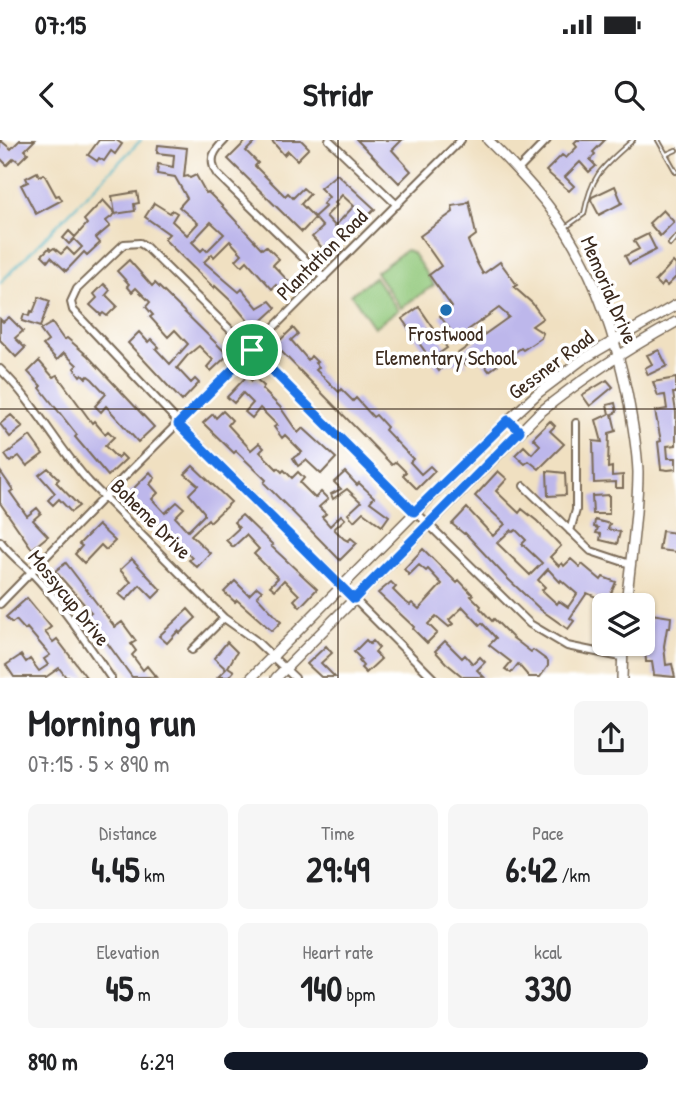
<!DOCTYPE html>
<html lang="en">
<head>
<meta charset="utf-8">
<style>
	body { margin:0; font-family:"Patrick Hand",sans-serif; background:#f6f6f6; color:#202124; height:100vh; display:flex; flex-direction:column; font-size:26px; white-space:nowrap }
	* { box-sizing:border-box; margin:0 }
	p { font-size:23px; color:#757577 }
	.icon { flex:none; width:38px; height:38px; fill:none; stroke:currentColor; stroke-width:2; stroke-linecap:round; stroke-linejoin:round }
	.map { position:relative; height:538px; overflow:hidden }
	.drawer { display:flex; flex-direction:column; background:#fff; flex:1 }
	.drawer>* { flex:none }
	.buttons { position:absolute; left:592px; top:453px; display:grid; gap:14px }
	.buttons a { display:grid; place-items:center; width:63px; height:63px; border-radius:10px; background:#fff; box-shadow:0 2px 5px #0004; font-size:35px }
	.pin { position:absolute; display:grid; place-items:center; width:60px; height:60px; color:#fff; margin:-30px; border:4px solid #fff; border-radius:50%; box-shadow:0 2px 7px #0007 }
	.round { display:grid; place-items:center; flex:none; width:74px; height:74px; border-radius:10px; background:#f6f6f6 }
	.headline { display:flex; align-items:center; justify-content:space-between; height:119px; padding:0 28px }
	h1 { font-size:38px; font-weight:800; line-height:52px }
	.metrics { display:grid; grid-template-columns:repeat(3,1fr); gap:10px; height:119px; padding:7px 28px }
	.metrics div { display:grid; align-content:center; border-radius:10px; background:#f6f6f6; text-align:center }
	.metrics b { font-size:35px; font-weight:800 }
	.metrics small { font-size:19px; font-weight:400 }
	.metrics p { font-size:19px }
	ul { padding:0 28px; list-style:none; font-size:23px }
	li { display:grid; grid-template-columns:112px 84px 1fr; align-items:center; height:52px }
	li i { height:18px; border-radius:9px; background:#111827 }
	.status { display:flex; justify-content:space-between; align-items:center; height:49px; padding:0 35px; background:#fff; direction:ltr }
	.status svg { height:19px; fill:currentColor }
	header { display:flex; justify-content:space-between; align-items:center; height:91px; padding:0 28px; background:#fff; font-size:32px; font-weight:800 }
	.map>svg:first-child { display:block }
	.green { fill:#91c87a; stroke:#66794c; stroke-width:2 }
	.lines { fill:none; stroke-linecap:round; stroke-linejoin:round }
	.stream { stroke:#48b4c5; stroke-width:2 }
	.building { fill:#bdb7eb; fill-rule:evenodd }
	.lane-casing { stroke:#7a6a57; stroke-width:6 }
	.street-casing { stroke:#7a6a57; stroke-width:10 }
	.secondary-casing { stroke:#7a6a57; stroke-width:12 }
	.lane { stroke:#fff; stroke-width:2.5 }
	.street { stroke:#fff; stroke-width:6 }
	.secondary { stroke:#fff; stroke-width:9 }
	.route-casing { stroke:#fff; stroke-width:14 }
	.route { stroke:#1a73e8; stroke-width:9 }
	.grid { fill:none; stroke:#3b2a1e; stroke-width:2; stroke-opacity:0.55 }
	.poi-dot { fill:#1f6fb2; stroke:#fff; stroke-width:2.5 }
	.labels { text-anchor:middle; stroke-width:7; stroke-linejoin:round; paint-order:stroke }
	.street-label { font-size:21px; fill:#3b2a1e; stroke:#fff }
	.poi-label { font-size:21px; fill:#3b2a1e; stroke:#fff }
</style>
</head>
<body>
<div class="status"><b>07:15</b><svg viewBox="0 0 49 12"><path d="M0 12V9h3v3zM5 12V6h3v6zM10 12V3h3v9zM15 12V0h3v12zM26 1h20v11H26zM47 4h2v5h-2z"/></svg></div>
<header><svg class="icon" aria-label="back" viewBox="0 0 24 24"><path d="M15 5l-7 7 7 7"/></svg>Stridr<svg class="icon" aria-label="search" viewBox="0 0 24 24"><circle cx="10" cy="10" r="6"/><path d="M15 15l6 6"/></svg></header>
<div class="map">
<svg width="676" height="538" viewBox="0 0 676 538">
	<rect width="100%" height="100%" fill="#fff"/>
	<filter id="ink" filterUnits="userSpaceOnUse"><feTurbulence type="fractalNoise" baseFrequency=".0143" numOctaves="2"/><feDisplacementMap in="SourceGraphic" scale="14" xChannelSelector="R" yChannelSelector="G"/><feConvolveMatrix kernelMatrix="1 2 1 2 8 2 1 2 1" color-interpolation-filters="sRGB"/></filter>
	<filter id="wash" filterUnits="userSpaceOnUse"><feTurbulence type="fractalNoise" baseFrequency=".00686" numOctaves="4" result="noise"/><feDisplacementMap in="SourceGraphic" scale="28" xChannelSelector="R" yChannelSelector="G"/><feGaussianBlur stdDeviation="1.57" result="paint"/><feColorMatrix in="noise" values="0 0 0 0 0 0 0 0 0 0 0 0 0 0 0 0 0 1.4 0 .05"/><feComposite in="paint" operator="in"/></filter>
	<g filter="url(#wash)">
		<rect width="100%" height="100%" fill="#f0e0c1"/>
		<path class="green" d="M406,110L412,112L434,145L401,168L376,132Z
			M375,137L398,170L374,187L351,154Z"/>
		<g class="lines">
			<path class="stream" d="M0,143L141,0"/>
		</g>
		<g id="blocks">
			<path class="building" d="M0,0L11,9L20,0H35L25,10L28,13L19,22L14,18L7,25L0,18Z
				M99,0H116L122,4L115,14L111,11L104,21L99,18L97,21L88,15Z
				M247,0H257L246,11L258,23L255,26L285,56L288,53L293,58L303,48L310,54L301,64L315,78L314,77L326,66L323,64L329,57L320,48L337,34L375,69L328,114L312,97L323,87L315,78L302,92L228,19ZM342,55L354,66L335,86L326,76L337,65L335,63Z
				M271,0H301L309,8L297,20L288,11L284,15Z
				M357,0H402L392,10L411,31L399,43Z
				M577,0H605L593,12L595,14L590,20L596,26L589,32L580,22L565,37L574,46L569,51L546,31L562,15L566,18L577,7L574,3Z
				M158,5L187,8L184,37L188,36L190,38L196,35L206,53L208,52L221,65L262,109L266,106L279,119L273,125L292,145L284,153L276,145L272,149L247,121L242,126L236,120L242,114L230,101L214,117L212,114L204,122L239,152L242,149L258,168L270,161L276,168L254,188L231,161L215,146L214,148L164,99L169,94L145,77L154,63L170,73L172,70L177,73L172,81L187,95L198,83L179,67L187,58L175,37L157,34L158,24L173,27L174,15L157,13ZM211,82L224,94L207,111L204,108L201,111L192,102Z
				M37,32L39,36L44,34L56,56L59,55L62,60L36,74L21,45L28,42L26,38Z
				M615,46L622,63L599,75L591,60L592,57Z
				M137,52L139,63L134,64L135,71L115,74L106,81L110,86L96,98L100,103L87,115L84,112L66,131L51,117L48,121L42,115L49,108L51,110L54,108L61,114L67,108L74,115L82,107L74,99L69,104L63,98L69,91L75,97L87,84L84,80L103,60L115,73L112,56Z
				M469,61L476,95L468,101L476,121L483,134L500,122L517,145L514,147L532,163L543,178L532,186L543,193L541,198L523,210L521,208L489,231L475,212L464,221L467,225L454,223L444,225L439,231L402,179L419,167L447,208L437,215L443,224L509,177L499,168L468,190V193L458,200L440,176L452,167L429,135L441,126L420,96L453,72L452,66L465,64Z
				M663,70L674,82L660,96L649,83Z
				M648,94L656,110L629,124L625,116L639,109L634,101Z
				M129,120L152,146L155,143L228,215L211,231L207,227L213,220L199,206L187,216L177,228L191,243L195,239L199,243L182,261L128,203L139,192L148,202L151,199L159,207L156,209L170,224L188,204L175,190L168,197L150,177L153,175L146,167L150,162L136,148L132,152L127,146L129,144L117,131Z
				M673,122L676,125V137L667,146L664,143L661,147L655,141Z
				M104,144L110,150L106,155L117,166L107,176L103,173L101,175L90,165L97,158L94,154Z
				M39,157L50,161L40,187L22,181L24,174L29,176L31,171L33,172Z
				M9,177L23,191L15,198L25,208L16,217L0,200V179L3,182Z
				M52,183L64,200L67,198L88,216L154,287L138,302L106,266L101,272L95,266L106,254L92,239L88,236L86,238L82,234L80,236L74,228L77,225L64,213L57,220L43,205L48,201L40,190Z
				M293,188L298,194L291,200L308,220L311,216L317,222L315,223L319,227L316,230L339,252L341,249L353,261L356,258L373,277L376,275L387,287L385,290L413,319L410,322L421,334L430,326L435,331L417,349L403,335L406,332L396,322L392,325L275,205Z
				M659,210L667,226L648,235L645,228L652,224L647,215Z
				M39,221L53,237L57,235L92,283L94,281L105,294L108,291L114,297L105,306L117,318L121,314L126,319L108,336L75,297L77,295L40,248L41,246L28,232Z
				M247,236L252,241L255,238L264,246L262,249L280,267L298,293L303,288L336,318L321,334L306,320L298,326L293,318L302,312L285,295L282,298L274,287L277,285L260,268L252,278L245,272L253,263L243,253L234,263L227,257Z
				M676,238V253H673L676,272V305L667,306L668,318H676V329L668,330L661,329L658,302L661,301L655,271L667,269L665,255L658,256L653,242Z
				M607,240L613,247L590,266L582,255Z
				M615,263L617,272L612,274L616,291L609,293L608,328L612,327V336L623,335V348H616V342L594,343L593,301L602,302L596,280L609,274L607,265Z
				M223,271L232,280L228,285L251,310L259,303L264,308L260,312L277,329L278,328L282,332L284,330L292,338L298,332L304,338L300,343L315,358L321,352L328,359L319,367L326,374L322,377L330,386L341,375L345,379L334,389L344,399L348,401L351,398L357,403L340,420L264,343L266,340L236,311L234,313L203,283L213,274L216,278Z
				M11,275L23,287L10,297L0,284Z
				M550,281L555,286L550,291L564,304L539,329L529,321L525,324L515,315L524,306L532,314L540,305L533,298Z
				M30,296L43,314L27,326L19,316L10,322L5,315Z
				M193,326L231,362L210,382L208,379L191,395L210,413L197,427L189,420L192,418L128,354L150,332L155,338L150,344L158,353L152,359L165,373L177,362L184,368L175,377L188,391L204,375V372L189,354L198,345L185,334Z
				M48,328L59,339L56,342L79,366L71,372L59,359L53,365L48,360L55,353L39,335Z
				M0,331L13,350L10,352L27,376L37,368L41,373L33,380L48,396L32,409L0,363Z
				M498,331L507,339L496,351L519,373L522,369L537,381L561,406L550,417L559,426L562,423L564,426L571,419L580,427L582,424L601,440L603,437L616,442L607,462L587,453L570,478L574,481L568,489L541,470L507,438L465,393L464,394L452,384L467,368L493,396L505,384L475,356ZM511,390L513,392L516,390L526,400L522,404L542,423L530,435L497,403ZM548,429L560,442L561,440L577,454L568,467L559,461L557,464L542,450L545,447L538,440Z
				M547,331L565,333L566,355L548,356Z
				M345,332L357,345L359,343L374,357L370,362L389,376L382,386L363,372L354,381L348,374L361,362L347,349L333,359L331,354L341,349L334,342Z
				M609,355V374H593L592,356Z
				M242,375L273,405L271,406L317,449L300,467L294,460L299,455L284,440L275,450L270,446L278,438L254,414L259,409L246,395L233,407L226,400L239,388L234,382Z
				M595,380L610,384L608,389L620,392L617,404L600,400L601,394L596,393L598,388L594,387Z
				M98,385L115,401L106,410L101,405L84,423L75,414L82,406L79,404Z
				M662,391L676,393V412L659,410Z
				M423,409L457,443L459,440L473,455L471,456L481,466L480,468L492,481L494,479L513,498L531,512L533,510L548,521V526L540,537H529L518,524L511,533L505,529L511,522L489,505L496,498L482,483L480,485L463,467L449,480L453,484L449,487L436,476L428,484L437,493L427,503L413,489L414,487L378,453L391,442L396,447L393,450L403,460L410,465L412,463L419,469L442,444L428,429L426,431L419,425L409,435L404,429Z
				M132,419L161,450L153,458L140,445L126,460L119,454L131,442L120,430Z
				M66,423L115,487L122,482L136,501L131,504L136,511L132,515L143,530L147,526L156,537H132L87,475L91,472L55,431Z
				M235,441L249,455L257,447L262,451L257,456L281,482L272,491L237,460L235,462L224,452Z
				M27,458L51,487L45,492L53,502L57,499L86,537H66L59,528L46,537H14L6,525L21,515L26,522L30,519L39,531L48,525L44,519L50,515L27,488L25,490L16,480L12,483L6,477Z
				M188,469L196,478L180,493L178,491L167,503L159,496Z
				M651,474L671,477L670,488H667L664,506L666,525L672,524L675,537L654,535L652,522H646L645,506H650L652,493L648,492Z
				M366,500L370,504L373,501L379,508L375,512L381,519L366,533L361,528L363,526L359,521L361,519L354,512Z
				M445,501L462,518L465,515L473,524L480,517L485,522L477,530L484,537H463L446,523L435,511Z
				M227,502L237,512L228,527L234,531L229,537H218L226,529L214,518Z
				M326,506L332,513L321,523L335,537H321L307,524Z"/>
		</g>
	</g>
	<g filter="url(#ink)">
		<use href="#blocks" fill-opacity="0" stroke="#7a6a57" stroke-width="2"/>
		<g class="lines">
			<g class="lane-casing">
				<path id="lane" d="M658,0L676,32
					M667,14L676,10
					M566,87L584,74C592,33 603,27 633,0
					M670,104L676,97
					M509,281L520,291"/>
			</g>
			<g class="street-casing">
				<path id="street" d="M225,0C214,11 208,19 217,34L324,138
					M329,0L397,65
					M518,30L547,0
					M0,229C35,263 57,306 89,342L224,478L255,500L295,538
					M524,346L591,411L630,424
					M570,391L576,370V283
					M0,401C9,413 20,422 31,432C61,463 86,502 111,538
					M0,464L104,357L461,0
					M192,510L224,478
					M433,538L179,283L73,170L71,162L77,149L124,104L140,103L146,107L530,484L567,506L621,517"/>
			</g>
			<g class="secondary-casing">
				<path id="secondary" d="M488,0C508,20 528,41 546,63C589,117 613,186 627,253C632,279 637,306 638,332C638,377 630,421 626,466
					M251,538L487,300L538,253L583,219L676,165
					M276,538L538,274C581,239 627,209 676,182
					M622,538L623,504"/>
			</g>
			<use href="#lane" class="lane"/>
			<use href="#street" class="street"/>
			<use href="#secondary" class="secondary"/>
		</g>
	</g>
	<g class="lines" filter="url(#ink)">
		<g class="route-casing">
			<path id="route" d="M252,210L414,372L508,280L520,291L354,459L178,284Z"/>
		</g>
		<use href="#route" class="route"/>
	</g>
	<path class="grid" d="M338,0V538M0,269H676"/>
	<circle class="poi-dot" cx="446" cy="170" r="7"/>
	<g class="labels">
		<g class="street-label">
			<text transform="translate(322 115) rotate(-45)" y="7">Plantation Road</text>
			<text transform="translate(609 150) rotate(67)" y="7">Memorial Drive</text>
			<text transform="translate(551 225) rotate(-37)" y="7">Gessner Road</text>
			<text transform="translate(151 379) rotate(45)" y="7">Boheme Drive</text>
			<text transform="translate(69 458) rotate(51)" y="7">Mossycup Drive</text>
		</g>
		<g class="poi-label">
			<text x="446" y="201">Frostwood<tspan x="446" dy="24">Elementary School</tspan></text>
		</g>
	</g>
</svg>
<div class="buttons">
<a><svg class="icon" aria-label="layers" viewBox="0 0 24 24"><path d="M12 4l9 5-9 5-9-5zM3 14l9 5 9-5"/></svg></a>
</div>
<div class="pin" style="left:252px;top:210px;background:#1e9e55"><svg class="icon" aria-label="arrive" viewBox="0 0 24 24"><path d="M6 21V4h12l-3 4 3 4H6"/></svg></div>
</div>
<section class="drawer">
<div class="headline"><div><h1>Morning run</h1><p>07:15 · 5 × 890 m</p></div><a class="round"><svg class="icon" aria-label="share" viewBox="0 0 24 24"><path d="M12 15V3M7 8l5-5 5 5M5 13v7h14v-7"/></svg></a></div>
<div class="metrics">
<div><p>Distance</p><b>4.45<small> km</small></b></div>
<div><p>Time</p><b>29:49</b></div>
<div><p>Pace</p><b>6:42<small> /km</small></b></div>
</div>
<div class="metrics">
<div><p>Elevation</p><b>45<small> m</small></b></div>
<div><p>Heart rate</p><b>140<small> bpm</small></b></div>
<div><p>kcal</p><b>330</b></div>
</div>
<ul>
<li><b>890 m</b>6:29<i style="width:100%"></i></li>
</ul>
</section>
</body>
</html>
